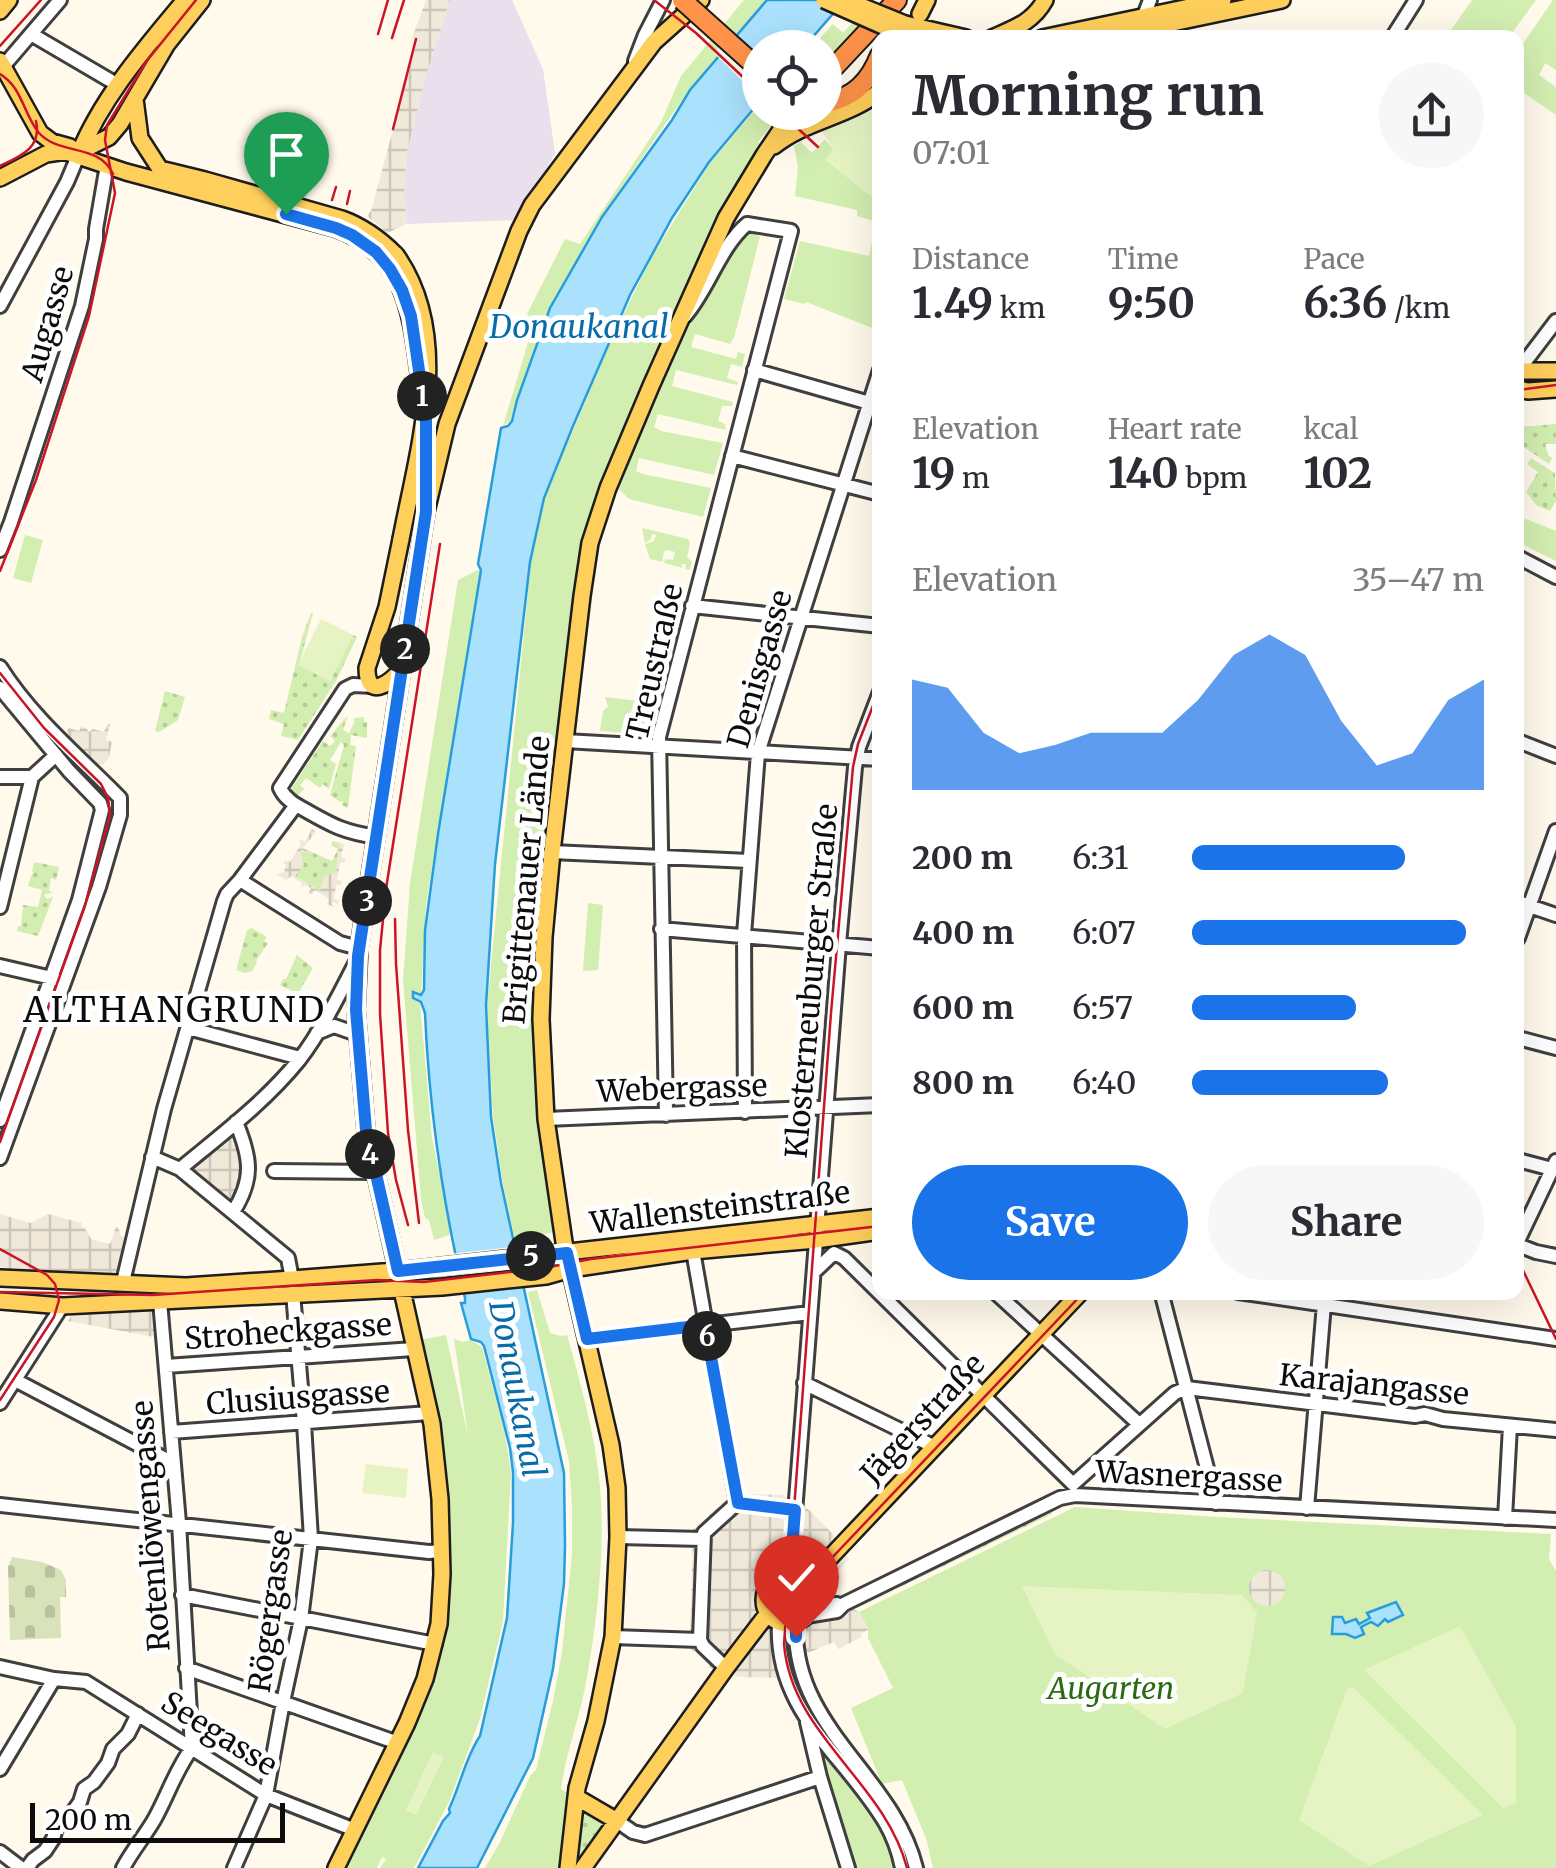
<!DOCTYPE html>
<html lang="en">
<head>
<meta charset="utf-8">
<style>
	body { margin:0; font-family:Merriweather,serif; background:#f7f7f7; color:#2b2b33; height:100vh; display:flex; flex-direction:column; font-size:38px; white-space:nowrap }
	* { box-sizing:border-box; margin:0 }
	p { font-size:32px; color:#7c7c81 }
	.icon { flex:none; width:55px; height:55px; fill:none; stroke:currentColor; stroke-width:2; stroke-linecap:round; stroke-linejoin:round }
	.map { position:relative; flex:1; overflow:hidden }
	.panel { position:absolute; left:872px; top:30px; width:652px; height:1270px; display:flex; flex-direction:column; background:#fff; border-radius:20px; box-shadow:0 10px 40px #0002 }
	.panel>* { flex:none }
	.controls { position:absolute; left:742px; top:30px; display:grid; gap:20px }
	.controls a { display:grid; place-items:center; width:100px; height:100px; border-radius:50%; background:#fff; box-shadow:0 10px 40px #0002; font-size:50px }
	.scale { position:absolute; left:30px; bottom:25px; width:255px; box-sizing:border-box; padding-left:10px; border:5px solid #0c0c0c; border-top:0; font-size:28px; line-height:35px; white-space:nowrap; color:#0c0c0c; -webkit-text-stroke:8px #fff; paint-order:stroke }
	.pin { position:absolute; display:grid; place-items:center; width:85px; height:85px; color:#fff; margin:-102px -42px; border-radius:50% 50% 50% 0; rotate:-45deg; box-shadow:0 0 10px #0007 }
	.pin .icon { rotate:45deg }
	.km { position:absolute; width:50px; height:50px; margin:-25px; border-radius:50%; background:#222; color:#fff; font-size:28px; line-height:50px; text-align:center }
	.round { display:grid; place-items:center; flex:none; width:105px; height:105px; border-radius:52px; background:#f7f7f7 }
	.summary { display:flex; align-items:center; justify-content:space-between; height:170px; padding:0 40px }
	h1 { font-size:55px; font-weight:700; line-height:75px }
	.metrics { display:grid; grid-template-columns:repeat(3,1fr); gap:15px; height:170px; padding:10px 40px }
	.metrics div { display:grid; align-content:center }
	.metrics b { font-size:42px; font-weight:700 }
	.metrics small { font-size:28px; font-weight:400 }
	.metrics p { font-size:28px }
	.chart { height:280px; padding:20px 40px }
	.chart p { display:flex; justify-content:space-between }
	.chart svg { width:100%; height:180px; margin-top:10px; fill:#1a73e8; opacity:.7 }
	.cta { display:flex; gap:20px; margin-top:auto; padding:20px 40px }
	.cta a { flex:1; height:115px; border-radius:60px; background:#1a73e8; color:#fff; font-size:40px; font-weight:700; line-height:115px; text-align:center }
	.cta a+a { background:#f7f7f7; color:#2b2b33 }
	ul { padding:0 40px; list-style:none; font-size:32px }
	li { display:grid; grid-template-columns:160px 120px 1fr; align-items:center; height:75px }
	li i { height:25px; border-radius:12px; background:#1a73e8 }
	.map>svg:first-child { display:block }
	.industrial { fill:#eadfec }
	.grass { fill:url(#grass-dots) }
	.cemetery { fill:url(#cemetery-stones) }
	.park { fill:#d3eeb1 }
	.pitch { fill:#e6f4c4 }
	.plaza { fill:url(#plaza-grid) }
	.water { fill:#aae2fd; stroke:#289ddc; stroke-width:2.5 }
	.pier { fill:#fffaec }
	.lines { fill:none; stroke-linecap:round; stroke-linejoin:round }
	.minor-casing { stroke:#3f3f3f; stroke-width:18 }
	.major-casing { stroke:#1d1d1d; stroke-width:20 }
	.highway-casing { stroke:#1d1d1d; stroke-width:22 }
	.minor { stroke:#fff; stroke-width:12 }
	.major { stroke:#ffcf5c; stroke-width:15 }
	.highway { stroke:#ff934a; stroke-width:18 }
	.tram { stroke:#cb1527; stroke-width:2.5 }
	.rail { stroke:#cb1527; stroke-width:2.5 }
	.major-bridge-casing { stroke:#1d1d1d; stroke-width:20; stroke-linecap:butt }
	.highway-bridge-casing { stroke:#1d1d1d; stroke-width:22; stroke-linecap:butt }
	.major-bridge { stroke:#ffcf5c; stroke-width:15 }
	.highway-bridge { stroke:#ff934a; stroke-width:18 }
	.route-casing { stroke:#fff; stroke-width:20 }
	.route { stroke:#1a73e8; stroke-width:12 }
	.labels { text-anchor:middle; stroke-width:10; stroke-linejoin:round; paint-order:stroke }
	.street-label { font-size:30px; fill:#0c0c0c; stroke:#fff }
	.park-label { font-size:30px; font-style:italic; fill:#2c6b16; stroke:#fff }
	.water-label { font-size:32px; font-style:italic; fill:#086cab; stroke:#fff }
	.quarter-label { font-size:35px; letter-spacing:2.5px; fill:#0c0c0c; stroke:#fff }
</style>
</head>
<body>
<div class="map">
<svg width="1556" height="1868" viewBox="0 0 1556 1868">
	<defs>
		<pattern id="grass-dots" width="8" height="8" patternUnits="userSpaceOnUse" patternTransform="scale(2.5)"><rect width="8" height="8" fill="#d3eeb1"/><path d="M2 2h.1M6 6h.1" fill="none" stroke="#b4cb97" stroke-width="1.8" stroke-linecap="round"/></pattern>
		<pattern id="cemetery-stones" width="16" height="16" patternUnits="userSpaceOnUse" patternTransform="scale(2.5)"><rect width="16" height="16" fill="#d8e3ba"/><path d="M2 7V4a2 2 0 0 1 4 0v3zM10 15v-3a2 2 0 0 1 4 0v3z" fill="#b8c29f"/></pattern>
		<pattern id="plaza-grid" width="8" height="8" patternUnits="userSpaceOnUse" patternTransform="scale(2.5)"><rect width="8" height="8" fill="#f0e9da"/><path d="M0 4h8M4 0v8" fill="none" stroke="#cdc7ba"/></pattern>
	</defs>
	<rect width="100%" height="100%" fill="#fffaec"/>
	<path class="industrial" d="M450,0H512L543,69L555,153L519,220L407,224L404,197L406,156L424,82Z"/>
	<path class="grass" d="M1556,424V444H1545L1548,455L1552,458L1549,464L1518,443V432L1522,427Z
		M1531,458L1555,473L1556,501L1550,511L1536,505L1526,492L1538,472L1527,464Z
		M311,613H313L299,665L330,681L353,635L357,637L336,681L298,740L281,736L284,724L269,719L271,710L284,713L302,637Z
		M165,691L185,697L178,720L159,732L155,731Z
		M348,715L343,730L349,733L354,723V718L364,717V722H367V738L351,735L350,745L356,746L348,808L342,805L343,801L340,802L330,795L344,745L341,742L330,760L336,764L329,789L323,784L320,788L306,778L300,785L304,789L296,798L289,792L323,741L330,746L335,741L330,736Z
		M333,841L340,843L336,873L330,874L320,891L295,876L302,864L300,852L309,851L332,861L338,849L331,845Z
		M34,862L59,867L56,880L51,878L49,891L54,892L44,895L47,899L53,897L38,936L17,931L18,926H21L23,905L38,907L42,890L28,886L31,876L34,873L32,872Z
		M252,928L267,937L264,941L268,943L256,961L257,963L252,971L245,973L236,970L247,930Z
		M297,955L313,968L298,994L280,985L283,979H286Z
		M1050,1510L1052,1514L857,1608L856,1606L863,1601Z
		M581,1804L611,1821L583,1863L575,1861Z"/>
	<path class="cemetery" d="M12,1557L42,1562L61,1570L66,1580V1597H60L61,1638L10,1640L8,1567Z"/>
	<path class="park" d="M744,0H766L689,90L601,217L549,308L510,421L503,426L534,322L527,314L565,239L580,244L661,122L681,76Z
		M1472,0H1536L1509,37H1446Z
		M1553,0H1556V70L1545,63L1539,75L1556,87V115L1518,89V51Z
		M852,23L864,27L825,69V48H811L833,24L843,33Z
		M760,104V112L781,113L758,142L762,146L603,488L537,974L552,1201L550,1204L554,1232L544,1234L543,1239L516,1245L503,1184L493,1117L487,1005L531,562L544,499L614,334L651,258L710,163Z
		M825,139L834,150L826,160L880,203V331L806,302L804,304L784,299L800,241L869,256L875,228L871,220L857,216V210L795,196L798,167L794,146L801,142L812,153Z
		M747,227L760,237L734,338L730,344L695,334L691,347L736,359L738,352L745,354L742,367L731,364L727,378L738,382L737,385L676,370L672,386L733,402L732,406H722L718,421L725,424L726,430L658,414L654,427L661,431L723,443L714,475L639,458L636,471L643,474L711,488L703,517L629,499L616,486L701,299Z
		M1518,516L1556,531V561L1518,542Z
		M642,528L688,539L690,543L687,557L692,562L690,570L685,569L686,564H681L683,568L664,563L665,559L673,560L675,552L667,550L664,552L662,562L650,559L645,544L654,541L656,535L652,534L651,539L645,543Z
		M25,535L43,540L31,583L13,578Z
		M480,569L426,905L421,995L412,993V999L420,1003L432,1138L452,1234L434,1240L429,1220L425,1218L421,1199L403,980L410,883L458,580Z
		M605,697L655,703L648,734L600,731L603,711L608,707Z
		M588,903L603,905L598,970L583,971Z
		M537,1290L550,1333L560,1336L567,1335C582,1389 598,1444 601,1500C604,1558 597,1620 587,1677C581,1715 566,1751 561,1789L569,1794L561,1868H485L500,1842L530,1776L536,1770L553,1701L562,1652L572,1554V1507L569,1461L528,1292Z
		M446,1335L468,1436L454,1339L463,1342L471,1340L482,1347L504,1429L511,1472L503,1621L480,1719L449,1802L414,1868H380L386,1859L382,1857L377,1868H344L431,1683L445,1628L449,1578L420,1340Z
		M1075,1507L1218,1517L1551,1534L1549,1559L1556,1571V1868H933L927,1841L902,1780L882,1784L851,1708L893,1688L868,1638V1629L859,1612Z
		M814,1737L877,1816L900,1868H856Z"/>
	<path class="pitch" d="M880,104V203L825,159L834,150L821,130L853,119Z
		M321,619L353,635L330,681L298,665Z
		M366,1464L408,1469L406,1498L362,1493Z
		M1022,1586L1242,1595L1257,1612L1243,1693L1165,1729L1055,1654Z
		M1460,1626L1516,1727V1802L1504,1809L1364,1670Z
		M1353,1687L1483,1815L1369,1866L1299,1820L1347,1689Z
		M433,1752L444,1757L416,1815L406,1810Z"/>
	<path class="plaza" d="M426,0H450L424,82L406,156L404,197L407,224L387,233L367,216L371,211L417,41L412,38Z
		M107,724H110L106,740L112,742L109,757L103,765L94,763L66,735L68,728L79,731L81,726L86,728L89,732L93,729L104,732Z
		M312,829L316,832L303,848L309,851L308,853L302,850L300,852L304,865L295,876L320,891L324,876L336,872L339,842L344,844L341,857L345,858V862L340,863L337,880L342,881L341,885H336L334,899L339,900L338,906L335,902L332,903L335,908L327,904L329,899L315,890L312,894L309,893L311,888L305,885L301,888L302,883L291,876L287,880L276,875L284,872L286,865L283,863L285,860L290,862L301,844L299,842L300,839L305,842Z
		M232,1131H237L239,1137L238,1139L243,1167L245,1168L236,1197L238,1199L233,1205L196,1176L192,1168L195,1161Z
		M0,1214L31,1223L48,1214L82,1223L81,1227L85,1228L91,1239L110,1244L116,1226L118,1227L121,1236L129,1240L128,1244L123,1243L120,1258L123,1263L120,1274L117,1277L39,1275L0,1273H30L27,1270L21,1272L19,1269L13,1271L0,1267Z
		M154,1309V1337L68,1321L73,1313Z
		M747,1494L782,1495L809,1510L833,1534L849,1559L832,1577V1597L859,1612L868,1630L861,1634L862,1637L838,1649L834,1642L803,1655L780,1678L739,1677L710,1668L709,1665L690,1648L693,1529L724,1502Z
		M1249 1588a18 18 0 1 1 36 0a18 18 0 1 1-36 0Z"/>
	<path class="water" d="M767,0H845L804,47L760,48V101L709,162L672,218L630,295L573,426L544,498L530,562L495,864L486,1005L491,1117L501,1183L564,1473L565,1546L564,1584L553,1669L533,1758L477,1868H418L443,1821L450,1813L449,1809C460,1786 466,1756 480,1736L507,1618L513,1523V1472L510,1448L484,1346L481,1342L471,1339L461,1303H465V1298C443,1204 429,1109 425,1013L421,1002L413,998V992L421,995L424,990L425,930L438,834L481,570L478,564L501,428L508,426L512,421L517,400L550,308L602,217L672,120L690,90Z
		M1396,1602L1403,1615L1388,1622L1385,1619L1378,1626L1371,1622L1361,1627L1364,1634L1355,1638L1346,1634H1332L1333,1617H1342L1345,1623L1356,1619L1359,1624L1370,1618L1367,1613Z"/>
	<path class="pier" d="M722,44L760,82V98L714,53Z
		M520,1246L528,1284L458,1292L449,1254Z"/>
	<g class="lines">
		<g class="minor-casing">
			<path id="minor" d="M1142,21L1150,0
				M31,34L118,85
				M1392,38L1416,0
				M635,61L645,35L663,0
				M0,70L60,0
				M0,306L67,182L78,156
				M754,370L880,406
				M1518,371L1556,321
				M732,456L880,494
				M0,550L11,522L82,306L96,239V229L107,165
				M1518,557L1556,577
				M692,606L880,626
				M0,667C31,716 75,753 116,794L120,798V815L99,887L0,1158
				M374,686L353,685L345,689L280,788C285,799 294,804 305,810C333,826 344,832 377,837
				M0,688L69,771L100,803L102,810L79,900L0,1120
				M565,741L880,759
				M1518,741L1556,756
				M0,777H32
				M552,852L749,861
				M240,880L340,943L359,948
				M1518,902L1556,915
				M0,907L32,777L56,755
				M661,929L880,948
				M1518,938L1556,831
				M0,966L56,979
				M188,1028L300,1058
				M317,1033L334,1026L357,1034
				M1518,1038L1556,1048
				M745,1112L744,935L758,753L880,370
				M666,1115L659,737L791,231L747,224C719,248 709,288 685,316
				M546,1119L880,1105
				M152,1157L180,1169L288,1258L292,1279
				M1518,1160L1552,1169
				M180,1169C221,1135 265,1102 299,1060C322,1030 340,993 357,960
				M274,1171L375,1172
				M233,1212C254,1179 251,1158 236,1122
				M1518,1241L1556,1161
				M692,1245L737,1503
				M1518,1245L1536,1252L1556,1256
				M814,1272L834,1253L844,1258L1073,1484L1175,1393L1187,1388L1415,1416L1425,1414L1443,1419L1556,1430
				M123,1282L164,1109L224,901L227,894L240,880L296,805
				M995,1292L1139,1424
				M1163,1292V1299L1216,1503
				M1238,1292L1556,1339
				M160,1301L179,1523L192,1748
				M587,1339L810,1313
				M166,1366L414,1349
				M15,1380L173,1463
				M804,1383L935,1447
				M0,1403L62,1306
				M171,1432L429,1413
				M0,1505L429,1552L442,1551
				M1307,1508L1325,1292
				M1505,1518L1510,1426
				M618,1537L703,1539
				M790,1577L839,944L855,767L859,747L880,692
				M182,1595L435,1644
				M812,1598L821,1605L837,1604
				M806,1616L837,1611L844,1604L1060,1498L1075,1495L1556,1520
				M779,1622C774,1713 846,1755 886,1824C894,1838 899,1853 902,1868
				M796,1622C791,1728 893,1774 916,1868
				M613,1637L700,1640
				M0,1667L54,1679L86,1682L266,1795L355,1830
				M186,1668L398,1743
				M726,1668L703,1646L700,1640L704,1533L737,1503L795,1510
				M807,1722L820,1777L848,1868
				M0,1769L54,1679
				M617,1821L633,1832L645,1835L820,1777
				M0,1852L21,1868
				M27,1868L33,1860L45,1851L53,1839L56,1828L68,1819L80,1802L84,1789L94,1782L108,1763L113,1749L128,1734L138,1714
				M123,1868C132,1851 144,1837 154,1820C167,1797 176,1769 192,1748
				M234,1868L266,1795L283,1702L301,1619L311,1539L304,1423L293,1293"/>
		</g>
		<g class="major-casing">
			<path id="major" d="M0,11L9,0
				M920,14L927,0
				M905,24L966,38
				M992,38C1015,28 1033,22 1045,0
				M1042,38L1223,0
				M1101,38L1282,0
				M0,61L40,133L52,142L70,147
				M135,99L140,138L160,169L205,180L342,219C364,227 380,239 396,255
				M774,146C806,120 849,117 880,91
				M63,151L126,172L335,228C413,256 411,325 422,393
				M78,156C102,97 145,48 185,0
				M0,178L46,154L87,148L109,137L120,124L167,44L202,0
				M1519,371H1556
				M1518,389L1528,391L1556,389
				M426,483L427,431
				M401,539L387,607L367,668C367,700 389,684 401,670
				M0,1278L186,1286L292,1279L408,1270L880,1217
				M0,1301L63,1306L442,1287L546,1276L571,1269L693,1251L816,1240L880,1231
				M764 1600a24 24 0 1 1 48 0a24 24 0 1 1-48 0Z
				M805,1584L1081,1292
				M576,1797L617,1821
				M336,1868L407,1723L425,1679L439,1624L442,1574L440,1499L432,1424L366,1130L356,1010L359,948L426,512L447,424L519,231L532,205L654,42L701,0
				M568,1868L577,1788L596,1721L613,1637L618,1537L617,1488L611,1445L564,1242L546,1119L541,1019L544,937L552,852L582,596L590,543L608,488L651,386L726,218L764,155L793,112
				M583,1868L726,1668L768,1613"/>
		</g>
		<g class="highway-casing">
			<path id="highway" d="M825,77L897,0
				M825,103C854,98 870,81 880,55"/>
		</g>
		<use href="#minor" class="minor"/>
		<use href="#major" class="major"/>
		<use href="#highway" class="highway"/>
		<path class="tram" d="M0,74C23,88 23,114 39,133C60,156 99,143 113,174
			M0,166C21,156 42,148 36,121
			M1518,390L1556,385
			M0,571L36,480L89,316L115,193L105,140L107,125L146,62L196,0
			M0,673L44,728L101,784L108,798L110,815L85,906L0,1142
			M880,688L858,744L853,767L831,1013L784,1644C791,1735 885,1782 907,1868
			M0,1249L47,1275L55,1284L59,1300L54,1317L0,1400
			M1518,1260L1556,1339
			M0,1292L153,1295L377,1280L424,1282L544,1268L591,1259L880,1226
			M791,1616L798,1597L809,1582L1084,1292"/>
		<path class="rail" d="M654,0L696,33L760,93
			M378,34L388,0
			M392,38L404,0
			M0,46L41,0
			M780,112L818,147
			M393,129L416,39
			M332,200L336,187
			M347,204L350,191
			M395,919L396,964L408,1130L419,1223
			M408,1225L396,1180L388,1133L380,1014V950L386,889L440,544"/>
		<g class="major-bridge-casing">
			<path id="major-bridge" d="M824,0L901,34
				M851,2L905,24
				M396,255C454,337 418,449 401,539"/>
		</g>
		<g class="highway-bridge-casing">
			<path id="highway-bridge" d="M682,0L760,70"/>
		</g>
		<use href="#major-bridge" class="major-bridge"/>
		<use href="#highway-bridge" class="highway-bridge"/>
	</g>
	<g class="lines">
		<g class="route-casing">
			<path id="route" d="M286,214L336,228L352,235L376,252L390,269L402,290L411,316L426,418V512L358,956L356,1010L366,1130L398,1271L567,1253L587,1339L705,1325L738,1503L795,1510L790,1577C816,1584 820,1608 796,1622V1637"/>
		</g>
		<use href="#route" class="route"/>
	</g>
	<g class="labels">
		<g class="street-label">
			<text transform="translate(48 324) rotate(-74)" y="10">Augasse</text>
			<text transform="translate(655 662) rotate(-77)" y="10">Treustraße</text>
			<text transform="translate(760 669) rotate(-74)" y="10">Denisgasse</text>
			<text transform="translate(527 880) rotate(-85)" y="10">Brigittenauer Lände</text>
			<text transform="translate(812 981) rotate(-85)" y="10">Klosterneuburger Straße</text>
			<text transform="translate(682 1089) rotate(-2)" y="10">Webergasse</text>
			<text transform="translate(720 1208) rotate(-7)" y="10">Wallensteinstraße</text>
			<text transform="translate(288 1332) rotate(-4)" y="10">Stroheckgasse</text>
			<text transform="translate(1374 1385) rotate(6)" y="10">Karajangasse</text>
			<text transform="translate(298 1398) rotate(-4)" y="10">Clusiusgasse</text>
			<text transform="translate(923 1419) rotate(-47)" y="10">Jägerstraße</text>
			<text transform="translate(1189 1477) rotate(3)" y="10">Wasnergasse</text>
			<text transform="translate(151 1526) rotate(-94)" y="10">Rotenlöwengasse</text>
			<text transform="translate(271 1611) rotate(-82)" y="10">Rögergasse</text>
			<text transform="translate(219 1734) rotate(32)" y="10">Seegasse</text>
		</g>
		<g class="park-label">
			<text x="1111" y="1699">Augarten</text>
		</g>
		<g class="water-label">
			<text x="579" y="338">Donaukanal</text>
			<text transform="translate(517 1389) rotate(79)" y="11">Donaukanal</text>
		</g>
		<g class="quarter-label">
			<text x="175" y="1022">ALTHANGRUND</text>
		</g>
	</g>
</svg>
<div class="controls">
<a><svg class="icon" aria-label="locate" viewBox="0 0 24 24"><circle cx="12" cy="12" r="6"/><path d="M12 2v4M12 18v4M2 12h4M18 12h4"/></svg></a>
</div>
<div class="scale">200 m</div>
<div class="pin" style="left:286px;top:214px;background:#1e9e55"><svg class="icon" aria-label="arrive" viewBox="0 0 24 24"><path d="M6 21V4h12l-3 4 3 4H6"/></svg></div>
<div class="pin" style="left:796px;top:1637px;background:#d93025"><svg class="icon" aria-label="check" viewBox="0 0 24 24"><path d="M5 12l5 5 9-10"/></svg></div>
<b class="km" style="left:422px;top:396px">1</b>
<b class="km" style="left:405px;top:649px">2</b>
<b class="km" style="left:367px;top:901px">3</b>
<b class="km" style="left:370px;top:1154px">4</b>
<b class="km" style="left:531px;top:1256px">5</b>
<b class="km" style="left:707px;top:1336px">6</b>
<section class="panel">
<div class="summary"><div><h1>Morning run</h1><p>07:01</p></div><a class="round"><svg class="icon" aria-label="share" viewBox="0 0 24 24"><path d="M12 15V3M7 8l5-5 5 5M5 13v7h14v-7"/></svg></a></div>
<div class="metrics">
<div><p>Distance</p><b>1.49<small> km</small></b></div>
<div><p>Time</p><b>9:50</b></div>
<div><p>Pace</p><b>6:36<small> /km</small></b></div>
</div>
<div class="metrics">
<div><p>Elevation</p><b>19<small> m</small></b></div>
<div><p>Heart rate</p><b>140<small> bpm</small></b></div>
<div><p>kcal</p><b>102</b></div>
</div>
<div class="chart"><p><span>Elevation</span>35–47 m</p>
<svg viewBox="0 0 160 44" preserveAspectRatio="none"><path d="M0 44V17L10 19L20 30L30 35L40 33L50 30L60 30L70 30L80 22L90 11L100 6L110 11L120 27L130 38L140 35L150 22L160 17V44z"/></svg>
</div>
<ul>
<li><b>200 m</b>6:31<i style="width:73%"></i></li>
<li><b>400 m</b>6:07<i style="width:94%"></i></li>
<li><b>600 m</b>6:57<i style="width:56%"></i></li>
<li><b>800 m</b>6:40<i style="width:67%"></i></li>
</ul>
<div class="cta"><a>Save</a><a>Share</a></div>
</section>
</div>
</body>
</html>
